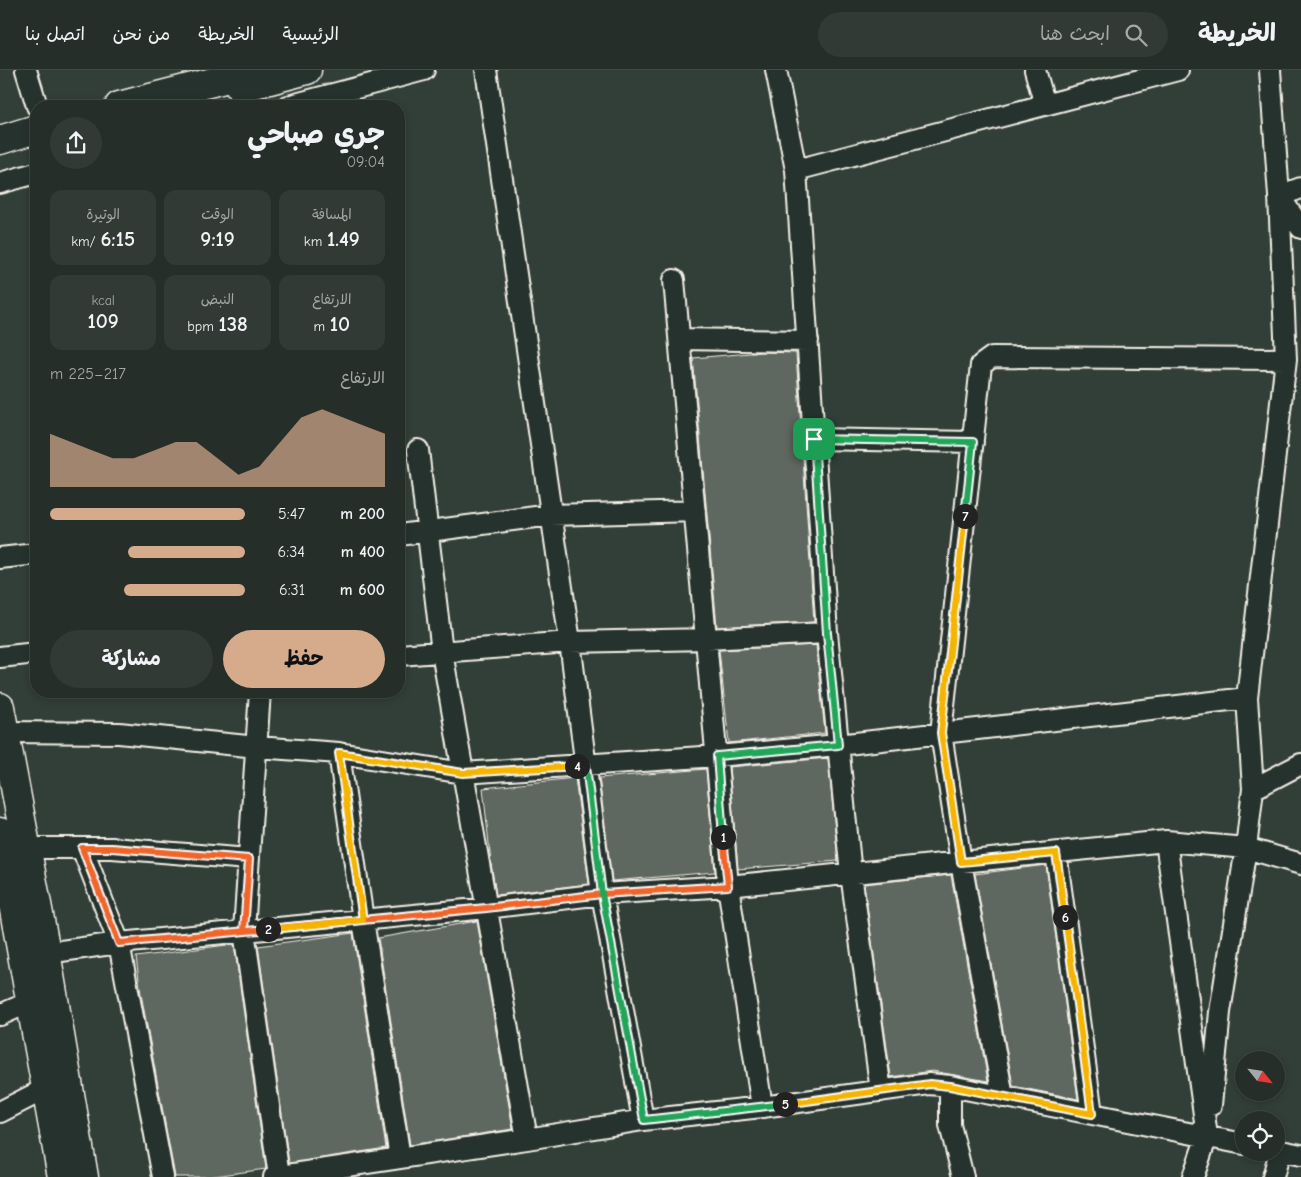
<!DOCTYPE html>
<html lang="ar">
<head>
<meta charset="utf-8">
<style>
	body { margin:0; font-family:"Comic Neue","Playpen Sans Arabic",sans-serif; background:#323a36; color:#f1f3f6; direction:rtl; height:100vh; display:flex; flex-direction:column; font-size:19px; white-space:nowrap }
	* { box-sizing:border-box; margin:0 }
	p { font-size:16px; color:#a4a8a8 }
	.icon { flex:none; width:28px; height:28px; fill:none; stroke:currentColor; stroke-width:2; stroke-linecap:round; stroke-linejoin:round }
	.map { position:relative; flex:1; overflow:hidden; direction:ltr }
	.panel { position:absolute; left:30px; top:30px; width:375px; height:598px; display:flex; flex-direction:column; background:#262e2a; border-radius:20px; box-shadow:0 2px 8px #0003,0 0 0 1px #424a47; direction:rtl }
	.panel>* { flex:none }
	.needle { width:32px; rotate:120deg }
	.controls { position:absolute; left:1235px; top:981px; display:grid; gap:10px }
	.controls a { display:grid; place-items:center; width:50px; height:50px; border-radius:50%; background:#262e2a; box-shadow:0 2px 8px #0003,0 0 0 1px #424a47; font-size:25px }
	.pin { position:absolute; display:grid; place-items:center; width:42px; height:42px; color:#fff; margin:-21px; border-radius:10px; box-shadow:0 2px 8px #0006 }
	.km { position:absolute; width:25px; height:25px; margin:-12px; border-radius:50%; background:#222; color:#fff; font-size:14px; line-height:25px; text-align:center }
	.round { display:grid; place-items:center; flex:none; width:52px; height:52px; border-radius:26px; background:#323a36 }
	.head { display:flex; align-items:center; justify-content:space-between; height:85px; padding:0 20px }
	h1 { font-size:28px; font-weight:700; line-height:38px }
	.figures { display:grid; grid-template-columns:repeat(3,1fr); gap:8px; height:85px; padding:5px 20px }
	.figures div { display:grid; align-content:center; border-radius:12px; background:#323a36; text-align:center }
	.figures b { font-size:21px; font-weight:700 }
	.figures small { font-size:14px; font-weight:400 }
	.figures p { font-size:14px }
	.chart { height:140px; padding:10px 20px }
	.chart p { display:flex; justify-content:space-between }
	.chart svg { width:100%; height:90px; margin-top:5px; fill:#d6ab8b; opacity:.7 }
	.primary-button { display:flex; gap:10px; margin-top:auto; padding:10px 20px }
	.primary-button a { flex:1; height:58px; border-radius:30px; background:#d6ab8b; color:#111; font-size:20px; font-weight:700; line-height:58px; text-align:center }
	.primary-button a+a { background:#323a36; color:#f1f3f6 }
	ul { padding:0 20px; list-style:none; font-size:16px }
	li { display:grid; grid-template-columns:80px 60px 1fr; align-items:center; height:38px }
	li i { height:12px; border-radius:6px; background:#d6ab8b }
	header { display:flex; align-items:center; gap:30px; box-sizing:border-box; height:70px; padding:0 25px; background:#262e2a; border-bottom:1px solid #424a47 }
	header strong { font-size:24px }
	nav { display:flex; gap:28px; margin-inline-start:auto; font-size:18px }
	.search { width:350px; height:45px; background:#323a36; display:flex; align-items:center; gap:12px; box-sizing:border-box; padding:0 18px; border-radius:28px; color:#a4a8a8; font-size:19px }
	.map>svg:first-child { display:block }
	.building { fill:#5f6861; stroke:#f4f1e8 }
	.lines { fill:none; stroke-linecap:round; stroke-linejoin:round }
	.street-casing { stroke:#f4f1e8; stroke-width:24 }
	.secondary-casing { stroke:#f4f1e8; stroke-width:31 }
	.primary-casing { stroke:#f4f1e8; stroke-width:31 }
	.street { stroke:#26332d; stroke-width:20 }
	.secondary { stroke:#26332d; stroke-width:28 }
	.primary { stroke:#26332d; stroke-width:28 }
	.split-1-casing { stroke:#fff; stroke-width:10 }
	.split-2-casing { stroke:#fff; stroke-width:10 }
	.split-3-casing { stroke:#fff; stroke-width:10 }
	.split-4-casing { stroke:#fff; stroke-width:10 }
	.split-5-casing { stroke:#fff; stroke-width:10 }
	.split-6-casing { stroke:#fff; stroke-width:10 }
	.split-7-casing { stroke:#fff; stroke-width:10 }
	.split-8-casing { stroke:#fff; stroke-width:10 }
	.split-1 { stroke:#22a559; stroke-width:6 }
	.split-2 { stroke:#f0652b; stroke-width:6 }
	.split-3 { stroke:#f0652b; stroke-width:6 }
	.split-4 { stroke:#f5b400; stroke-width:6 }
	.split-5 { stroke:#22a559; stroke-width:6 }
	.split-6 { stroke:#f5b400; stroke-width:6 }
	.split-7 { stroke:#f5b400; stroke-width:6 }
	.split-8 { stroke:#22a559; stroke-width:6 }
</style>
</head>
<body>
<header>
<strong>الخريطة</strong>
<div class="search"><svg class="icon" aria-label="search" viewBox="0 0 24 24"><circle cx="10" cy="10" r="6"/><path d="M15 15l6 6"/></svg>ابحث هنا</div>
<nav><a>الرئيسية</a><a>الخريطة</a><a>من نحن</a><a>اتصل بنا</a></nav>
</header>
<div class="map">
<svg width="1301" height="1107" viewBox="0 0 1301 1107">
	<rect width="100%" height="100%" fill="#323e38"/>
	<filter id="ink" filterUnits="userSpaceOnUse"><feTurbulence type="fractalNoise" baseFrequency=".02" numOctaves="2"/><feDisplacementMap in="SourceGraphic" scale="10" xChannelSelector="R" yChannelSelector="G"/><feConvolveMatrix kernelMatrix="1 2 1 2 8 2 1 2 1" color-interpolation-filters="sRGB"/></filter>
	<g filter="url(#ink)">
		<path class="building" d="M762,282L796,283L814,552L717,557L693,288Z
			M816,575L825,663L729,673L719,580Z
			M828,688L838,791L738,799L729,697Z
			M706,699L715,802L612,811L599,708Z
			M575,708L589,814L496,825L491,793L483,718Z
			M1046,795L1078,1029L1013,1016L975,804Z
			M951,805L988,1011L932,1001L891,1007L864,814Z
			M477,851L513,1059L410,1075L378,868Z
			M353,863L386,1078L289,1093L258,876Z
			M234,874L266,1099L207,1107H175L141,924L136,887Z"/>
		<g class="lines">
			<g class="street-casing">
				<path id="street" d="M26,0L37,36
					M486,0L570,572L602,824L643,1050
					M776,0L796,100L827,563L851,804L881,1021
					M1035,0L1045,35
					M1270,0L1279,126L1286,289L1247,628L1253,719L1246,778L1301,794
					M288,36L424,0
					M796,100L1178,0
					M0,113L36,103
					M1301,118L1279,126L1301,158
					M674,210L728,816L762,1037
					M680,269L808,271
					M814,369L973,372
					M418,380L442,582L527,1069
					M399,465L551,445L695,441
					M0,488L36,484
					M399,585L570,572L707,569L827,563
					M0,587L36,583
					M260,621L244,861L279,1106
					M5,662L119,663L257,677L339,683L463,703L717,686L838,675L1247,628
					M339,683L363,850L400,1088
					M1253,719L1301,694
					M1166,771L1246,778L1220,942L1211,1035
					M27,778H112L249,789
					M82,778L119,873L163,1107
					M1056,783L1092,1044
					M32,885L119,873L487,838L602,824L728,816L1166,771L1207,1066L1193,1107
					M0,945L32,931
					M950,1016V1055L963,1107
					M1003,1027L961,792L941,663L981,295L992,287L1286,289
					M0,1042L47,1018
					M1276,1080L1301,1085
					M274,1107L527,1069L643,1050L762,1037L929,1014L950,1016L1244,1074
					M1273,1107L1280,1081"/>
			</g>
			<g class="secondary-casing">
				<path id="secondary" d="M240,18L307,0
					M119,36L259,0
					M0,70L36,59"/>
			</g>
			<g class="primary-casing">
				<path id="primary" d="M0,637L46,882L84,1107
					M0,762L62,1107"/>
			</g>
			<use href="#street" class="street"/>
			<use href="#secondary" class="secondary"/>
			<use href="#primary" class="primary"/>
		</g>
	</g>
	<g class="lines" filter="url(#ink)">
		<g class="split-1-casing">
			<path id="split-1" d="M723,767L717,686L838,675L827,563L814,369"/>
		</g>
		<g class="split-2-casing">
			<path id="split-2" d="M268,859L486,838L602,824L728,816L723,767"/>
		</g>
		<g class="split-3-casing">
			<path id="split-3" d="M262,860L244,861L249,789L112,778H82L119,873L268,859"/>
		</g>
		<g class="split-4-casing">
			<path id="split-4" d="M262,860L363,850L339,683L463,703L577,696"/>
		</g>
		<g class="split-5-casing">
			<path id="split-5" d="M577,696H586L602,824L644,1050L785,1034"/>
		</g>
		<g class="split-6-casing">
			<path id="split-6" d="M785,1034L930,1014L950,1016L1092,1044L1065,847"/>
		</g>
		<g class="split-7-casing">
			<path id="split-7" d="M965,446L941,663L961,792L1056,783L1065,847"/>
		</g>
		<g class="split-8-casing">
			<path id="split-8" d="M814,369L973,372L965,446"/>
		</g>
		<use href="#split-1" class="split-1"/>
		<use href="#split-2" class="split-2"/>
		<use href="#split-3" class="split-3"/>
		<use href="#split-4" class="split-4"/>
		<use href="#split-5" class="split-5"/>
		<use href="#split-6" class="split-6"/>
		<use href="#split-7" class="split-7"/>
		<use href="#split-8" class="split-8"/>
	</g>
</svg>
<div class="controls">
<a><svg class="needle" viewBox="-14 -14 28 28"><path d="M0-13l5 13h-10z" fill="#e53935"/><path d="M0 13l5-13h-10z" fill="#a4a8a8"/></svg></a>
<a><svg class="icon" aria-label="locate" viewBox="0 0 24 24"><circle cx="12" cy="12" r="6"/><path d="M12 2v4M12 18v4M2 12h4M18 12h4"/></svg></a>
</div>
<div class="pin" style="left:814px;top:369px;background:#1e9e55"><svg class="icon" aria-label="arrive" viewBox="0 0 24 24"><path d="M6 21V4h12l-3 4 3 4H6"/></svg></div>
<b class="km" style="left:723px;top:767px">1</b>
<b class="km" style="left:268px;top:859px">2</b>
<b class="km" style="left:577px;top:696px">4</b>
<b class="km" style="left:785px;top:1034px">5</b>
<b class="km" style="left:1065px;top:847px">6</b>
<b class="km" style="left:965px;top:446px">7</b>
<section class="panel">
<div class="head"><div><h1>جري صباحي</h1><p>09:04</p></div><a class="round"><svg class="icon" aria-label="share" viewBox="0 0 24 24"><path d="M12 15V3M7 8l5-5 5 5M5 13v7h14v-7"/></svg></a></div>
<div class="figures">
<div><p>المسافة</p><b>1.49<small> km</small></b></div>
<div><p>الوقت</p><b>9:19</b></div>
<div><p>الوتيرة</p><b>6:15<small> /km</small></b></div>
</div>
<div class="figures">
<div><p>الارتفاع</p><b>10<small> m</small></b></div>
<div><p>النبض</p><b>138<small> bpm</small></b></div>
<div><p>kcal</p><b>109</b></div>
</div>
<div class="chart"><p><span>الارتفاع</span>217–225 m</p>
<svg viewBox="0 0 160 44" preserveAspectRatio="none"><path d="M0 44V18L10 22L20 26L30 30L40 30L50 26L60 22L70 22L80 30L90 38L100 34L110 22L120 10L130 6L140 10L150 14L160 18V44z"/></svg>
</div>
<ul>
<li><b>200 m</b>5:47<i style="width:100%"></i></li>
<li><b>400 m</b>6:34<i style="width:60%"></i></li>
<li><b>600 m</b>6:31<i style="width:62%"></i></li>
</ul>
<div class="primary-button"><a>حفظ</a><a>مشاركة</a></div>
</section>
</div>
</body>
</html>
